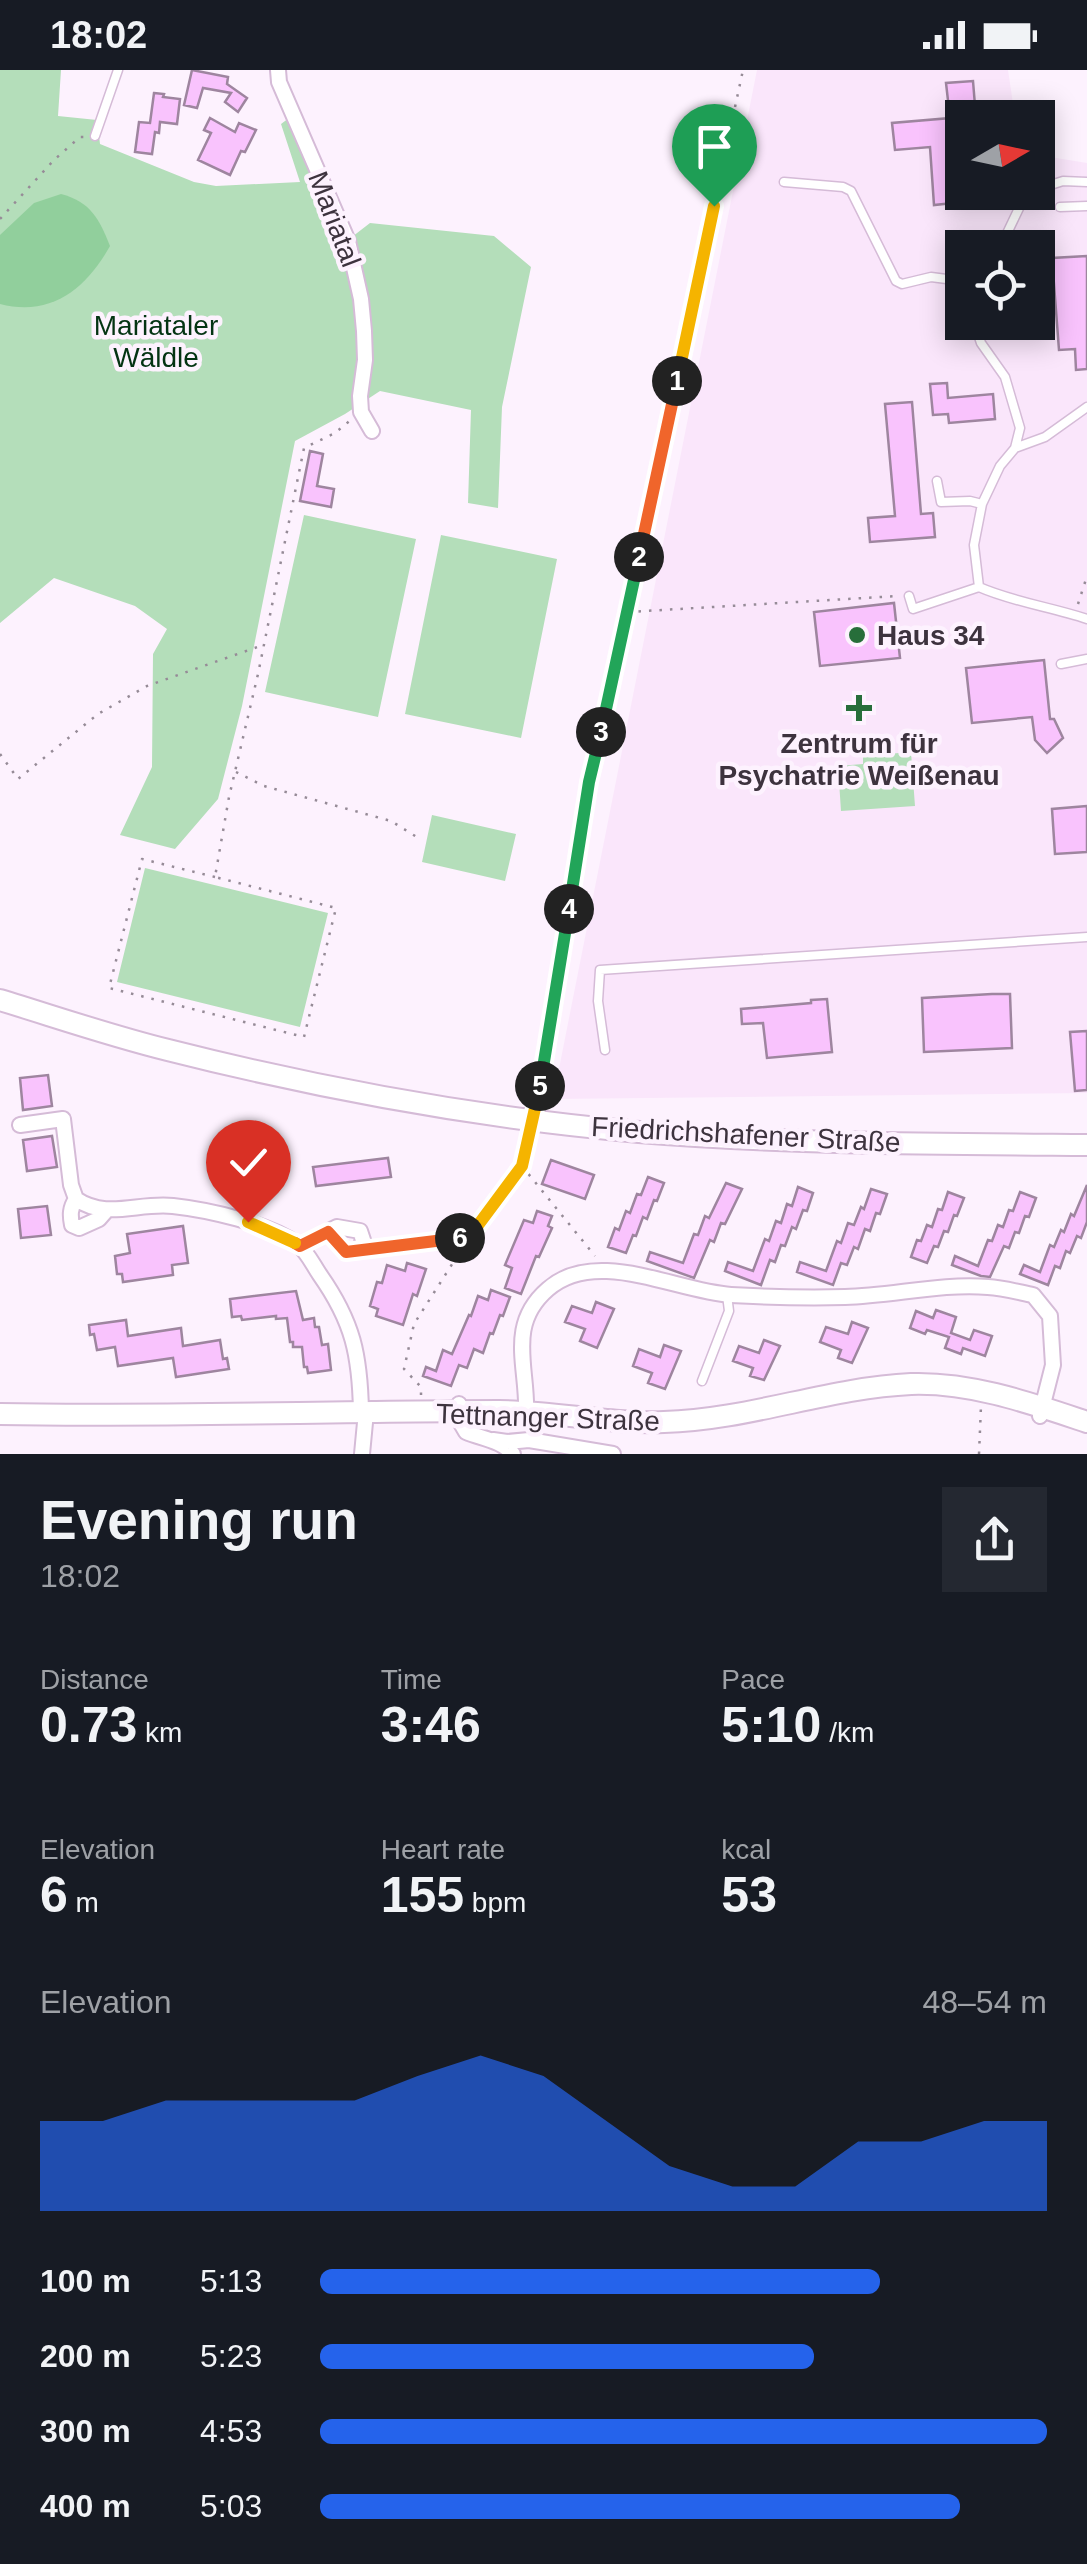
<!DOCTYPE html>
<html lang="en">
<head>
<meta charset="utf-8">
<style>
	body { margin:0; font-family:Arial,sans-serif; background:#242831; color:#f1f3f6; height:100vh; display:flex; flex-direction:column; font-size:38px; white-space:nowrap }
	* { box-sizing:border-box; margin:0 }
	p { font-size:32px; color:#9ea1a6 }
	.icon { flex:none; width:55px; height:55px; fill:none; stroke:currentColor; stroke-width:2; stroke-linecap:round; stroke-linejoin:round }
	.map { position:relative; height:1384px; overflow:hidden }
	.drawer { display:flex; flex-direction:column; background:#171b24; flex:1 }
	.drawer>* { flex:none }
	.needle { width:65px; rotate:81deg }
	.fabs { position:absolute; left:945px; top:30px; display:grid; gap:20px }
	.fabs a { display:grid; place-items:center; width:110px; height:110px; border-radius:0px; background:#171b24; box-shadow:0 5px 25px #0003; font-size:50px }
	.pin { position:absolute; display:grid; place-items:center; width:85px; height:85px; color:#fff; margin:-102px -42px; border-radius:50% 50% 50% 0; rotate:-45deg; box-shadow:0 0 10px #0007 }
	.pin .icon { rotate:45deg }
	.km { position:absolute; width:50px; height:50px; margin:-25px; border-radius:50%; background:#222; color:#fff; font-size:28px; line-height:50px; text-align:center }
	.round { display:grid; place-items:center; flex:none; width:105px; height:105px; border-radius:0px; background:#242831 }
	.summary { display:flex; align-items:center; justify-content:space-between; height:170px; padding:0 40px }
	h1 { font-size:55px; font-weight:700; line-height:75px }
	.metrics { display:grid; grid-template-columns:repeat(3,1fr); gap:15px; height:170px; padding:10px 40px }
	.metrics div { display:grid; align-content:center }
	.metrics b { font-size:50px; font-weight:700 }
	.metrics small { font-size:28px; font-weight:400 }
	.metrics p { font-size:28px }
	.chart { height:280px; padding:20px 40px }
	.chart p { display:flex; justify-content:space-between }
	.chart svg { width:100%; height:180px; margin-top:10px; fill:#2563eb; opacity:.7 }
	ul { padding:0 40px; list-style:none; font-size:32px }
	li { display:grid; grid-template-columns:160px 120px 1fr; align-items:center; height:75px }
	li i { height:25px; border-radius:12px; background:#2563eb }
	.status { display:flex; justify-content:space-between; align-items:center; height:70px; padding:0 50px; background:#171b24; direction:ltr }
	.status svg { height:28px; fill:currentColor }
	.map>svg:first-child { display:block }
	.built { fill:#fae6fb; fill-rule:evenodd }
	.green { fill:#b4deba }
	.water { fill:#91cf9c }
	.building { fill:#f9c3fd; stroke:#9e859f; stroke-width:2.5 }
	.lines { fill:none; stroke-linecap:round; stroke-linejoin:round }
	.lane-casing { stroke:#d5bbd7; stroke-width:11 }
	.street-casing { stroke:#d5bbd7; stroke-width:18 }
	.secondary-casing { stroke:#d5bbd7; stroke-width:24 }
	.path { stroke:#968b97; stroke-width:2.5; stroke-dasharray:2.5 8; stroke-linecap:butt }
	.lane { stroke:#fff; stroke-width:8 }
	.street { stroke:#fff; stroke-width:14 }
	.secondary { stroke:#fff; stroke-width:20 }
	.path-bridge { stroke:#968b97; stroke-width:2.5; stroke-dasharray:2.5 8; stroke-linecap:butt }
	.split-1-casing { stroke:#fff; stroke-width:20 }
	.split-2-casing { stroke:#fff; stroke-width:20 }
	.split-3-casing { stroke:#fff; stroke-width:20 }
	.split-4-casing { stroke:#fff; stroke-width:20 }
	.split-5-casing { stroke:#fff; stroke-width:20 }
	.split-6-casing { stroke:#fff; stroke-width:20 }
	.split-7-casing { stroke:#fff; stroke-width:20 }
	.split-8-casing { stroke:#fff; stroke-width:20 }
	.split-1 { stroke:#f5b400; stroke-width:12 }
	.split-2 { stroke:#f0652b; stroke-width:12 }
	.split-3 { stroke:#22a559; stroke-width:12 }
	.split-4 { stroke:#22a559; stroke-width:12 }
	.split-5 { stroke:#22a559; stroke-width:12 }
	.split-6 { stroke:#f5b400; stroke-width:12 }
	.split-7 { stroke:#f0652b; stroke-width:12 }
	.split-8 { stroke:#f5b400; stroke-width:12 }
	.poi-dot { fill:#276e3a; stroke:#fdf2fe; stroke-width:4 }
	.labels { text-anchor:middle; stroke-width:9; stroke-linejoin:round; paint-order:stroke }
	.street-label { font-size:28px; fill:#3d333e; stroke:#fdf2fe }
	.park-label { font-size:28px; fill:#043413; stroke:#fdf2fe }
	.poi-label { font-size:28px; font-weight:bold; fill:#3d333e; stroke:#fdf2fe; text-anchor:start }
</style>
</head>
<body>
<div class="status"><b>18:02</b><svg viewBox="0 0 49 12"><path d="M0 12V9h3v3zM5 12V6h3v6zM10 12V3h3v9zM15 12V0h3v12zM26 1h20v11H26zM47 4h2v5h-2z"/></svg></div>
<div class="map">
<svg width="1087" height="1384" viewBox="0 0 1087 1384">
	<rect width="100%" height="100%" fill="#fdf2fe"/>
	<path class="built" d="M757,0H1008L1015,47L962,48V122H1038V85L1087,93V1023L553,1029ZM962,178H1038V252H962Z"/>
	<path class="green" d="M0,0H61L58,46L97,50L100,74L194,112L216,116L300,112L281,54L293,45L348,170L370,153L494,166L531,197L502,337L498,438L468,433L471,340L380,321L345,344L295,371L242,636L218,729L175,779L120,765L152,697L153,584L167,559L135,536L54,508L0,553Z
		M304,445L416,469L378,647L265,622Z
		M441,465L557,489L521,668L405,644Z
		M911,682L915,736L841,741L838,696L863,694V686Z
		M432,745L516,764L505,811L422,792Z
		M145,798L328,843L300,957L117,912Z"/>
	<path class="water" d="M61,124C91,132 99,149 110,176C86,219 51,247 0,234V165L34,133Z"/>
	<path class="building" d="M192,0L228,7L227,14L247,28L238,42L225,32L231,23L203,18L197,38L184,35Z
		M973,11L976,48H962V84L959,85L963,132L934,135L930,77L895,80L892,53L950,48L946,13Z
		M154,23L164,24L163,27L180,29L177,54L160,52L159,63L155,62L152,84L135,82L139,52L150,53Z
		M210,48L235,62L239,53L256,60L245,82L241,81L230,105L198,90L211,63L204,60Z
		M1087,186V299L1076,300L1075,279L1059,280L1052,188Z
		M947,313L948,328L993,324L995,349L949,353L948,344L933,345L930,314Z
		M912,332L921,444L933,443L935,467L870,472L868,448L895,446L885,334Z
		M310,381L323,384L317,416L334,419L331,437L300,431Z
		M894,533L900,588L820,596L814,542Z
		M1044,590L1050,649H1054L1063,668L1047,683L1035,670L1032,647L972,653L966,598Z
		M1087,736V782L1055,784L1052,739Z
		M992,924H1010L1012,978L924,982L922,928Z
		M827,929L832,982L767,988L763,953L742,954L741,939L811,933V930Z
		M1087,961V1020L1075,1021L1070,962Z
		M48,1005L52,1036L23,1040L20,1008Z
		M52,1066L57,1097L27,1101L23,1070Z
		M388,1088L391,1107L316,1116L313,1097Z
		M551,1090L594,1105L585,1129L542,1114Z
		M648,1107L664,1113L657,1131L654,1130L647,1149L643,1147L636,1166L633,1165L626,1183L608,1177L615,1158L619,1160L626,1141L630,1143L637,1124L641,1125Z
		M726,1113L742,1119L725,1154L721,1153L714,1172L710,1170L694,1208L647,1191L650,1182L683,1193L694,1164L698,1165L705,1146L709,1148Z
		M1087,1115V1152L1081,1168L1077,1166L1070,1183L1066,1181L1060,1198L1055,1196L1048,1215L1020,1204L1024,1195L1040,1202L1050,1175L1054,1177L1061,1160L1064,1162L1071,1144L1074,1146Z
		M798,1117L813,1123L807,1141L803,1140L796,1159L792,1157L785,1176L781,1175L775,1192L770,1190L761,1215L725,1201L728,1192L753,1201L765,1169L769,1171L776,1151L781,1153L787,1134L792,1136Z
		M871,1119L887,1124L880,1144L876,1143L870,1161L865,1159L858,1179L854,1177L847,1195L841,1193L833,1215L797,1202L800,1192L826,1201L837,1171L841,1173L848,1153L854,1155L861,1137L864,1139Z
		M948,1122L964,1128L957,1146L954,1145L948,1162L944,1161L938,1177L934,1176L927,1193L911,1187L917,1170L921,1171L927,1155L932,1157L938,1139L942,1140Z
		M1020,1122L1036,1128L1029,1147L1025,1146L1019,1163L1015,1162L1009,1178L1004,1176L990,1207L981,1206L952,1195L955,1186L978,1196L988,1170L992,1171L998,1155L1003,1157L1009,1140L1013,1141Z
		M47,1136L51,1165L21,1168L18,1139Z
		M537,1141L552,1146L548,1156L552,1158L539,1187L536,1186L521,1224L505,1218L512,1198L505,1195L524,1150L533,1153Z
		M183,1156L188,1193L172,1195L173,1205L123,1212L122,1204H117L115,1186L130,1183L127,1164Z
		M407,1193L426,1199L417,1226L413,1224L403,1255L376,1246L378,1239L370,1236L377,1212L382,1213L387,1195L405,1201Z
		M491,1220L510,1227L503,1246L500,1245L493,1264L490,1263L483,1283L474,1279L467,1298L459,1295L451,1316L423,1306L426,1297L436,1301L443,1280L452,1284L469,1245L471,1246L478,1226L488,1230Z
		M296,1221L303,1250L314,1248L315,1257H319L322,1275L328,1274L331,1300L308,1303L307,1297H304L302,1277H293V1272H290L287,1248L276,1249V1246L242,1250L241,1246L232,1247L230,1229Z
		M596,1232L614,1239L597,1278L580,1271L585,1259L565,1252L572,1236L592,1243Z
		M936,1240L956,1247L951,1263L970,1270L974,1260L992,1266L985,1286L963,1278L961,1284L945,1278L949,1267L927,1260L925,1264L910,1258L916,1241L933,1248Z
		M126,1250L128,1266L181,1258L183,1276L220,1270L223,1289L227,1288L229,1299L176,1307L173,1288L118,1296L115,1277L97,1280L94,1264L90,1265L89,1255Z
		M852,1252L868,1258L852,1293L838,1288L841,1280L820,1272L826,1257L848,1264Z
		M764,1270L780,1276L764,1310L750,1306L753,1298L733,1291L739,1276L759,1283Z
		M664,1275L681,1281L665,1319L648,1313L652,1303L633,1296L639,1279L660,1287Z"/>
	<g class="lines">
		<g class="lane-casing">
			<path id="lane" d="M95,66L118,0
				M784,112L843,117L851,121L896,211L902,214L931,207L962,211
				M1038,119L1063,111L1087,112
				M1060,137L1087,136
				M1000,178L1021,134L1032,122
				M1015,378L1045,367L1087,337
				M937,411L941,432L970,431L982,434L1000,396L1015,378L1020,358L1005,307L981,273L974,252
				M979,517L974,475L982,434
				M909,526L913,539L979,517C1013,532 1051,537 1087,549
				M1061,594L1087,589
				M605,980L598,931L600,900L1087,867
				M702,1311L729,1241L727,1225"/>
		</g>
		<g class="street-casing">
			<path id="street" d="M278,0L279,12L348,171L361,229L364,261L365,290L360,326L361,342L372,361
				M20,1055L63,1049L71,1115L76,1129C107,1150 138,1132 173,1136C209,1140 267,1153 297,1174C307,1181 313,1195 320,1205C353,1252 360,1285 361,1342
				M76,1129C70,1138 70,1145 72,1155L79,1158L99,1149L106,1141
				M300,1176L337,1157L360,1161L364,1173L355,1181L346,1182L328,1162
				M459,1334V1350L466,1362C483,1369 500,1370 513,1384
				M526,1347C529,1299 505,1256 548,1219C596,1177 675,1221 731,1225C768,1227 807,1228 845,1227C892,1226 941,1213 988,1217C1003,1218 1018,1222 1033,1225L1050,1246L1053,1295L1040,1346
				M493,1370L507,1372L529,1370L613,1384
				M362,1384L366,1342"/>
		</g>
		<g class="secondary-casing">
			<path id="secondary" d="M0,930C56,947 111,966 168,980C322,1019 480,1048 639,1062C788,1074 938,1074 1087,1075
				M0,1344C166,1347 332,1341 499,1341C554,1341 609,1354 664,1352C748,1350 827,1318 911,1314C971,1312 1030,1333 1087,1352"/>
		</g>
		<path class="path" d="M0,149L54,90L80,67H84
			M1078,534L1087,506
			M628,542L898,526
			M0,684L18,709L98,644L147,616L263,575
			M236,702L264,716L391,751L420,769
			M215,807L142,789L109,918L304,967L336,838L215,807L229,727L258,604L304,378L335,363L352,349
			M541,1015L589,712L743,0
			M522,1096L595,1186
			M376,1179L468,1167
			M421,1325V1317L404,1299L414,1254L470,1166L522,1096L525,1074
			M979,1384L981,1336"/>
		<use href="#lane" class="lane"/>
		<use href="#street" class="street"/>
		<use href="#secondary" class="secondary"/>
		<path class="path-bridge" d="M525,1074L541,1015"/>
	</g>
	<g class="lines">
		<g class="split-1-casing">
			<path id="split-1" d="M677,311L714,136"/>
		</g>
		<g class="split-2-casing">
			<path id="split-2" d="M639,487L677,311"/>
		</g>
		<g class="split-3-casing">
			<path id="split-3" d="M601,662L639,487"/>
		</g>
		<g class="split-4-casing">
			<path id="split-4" d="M569,839L589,712L601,662"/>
		</g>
		<g class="split-5-casing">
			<path id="split-5" d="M540,1016L569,839"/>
		</g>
		<g class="split-6-casing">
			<path id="split-6" d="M460,1168L470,1166L522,1096L540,1016"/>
		</g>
		<g class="split-7-casing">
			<path id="split-7" d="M295,1173L300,1176L328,1162L346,1182L460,1168"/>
		</g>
		<g class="split-8-casing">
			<path id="split-8" d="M248,1152L295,1173"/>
		</g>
		<use href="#split-1" class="split-1"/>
		<use href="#split-2" class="split-2"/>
		<use href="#split-3" class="split-3"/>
		<use href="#split-4" class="split-4"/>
		<use href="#split-5" class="split-5"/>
		<use href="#split-6" class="split-6"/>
		<use href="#split-7" class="split-7"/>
		<use href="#split-8" class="split-8"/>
	</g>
	<g class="poi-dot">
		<circle cx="857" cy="565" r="10"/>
		<path d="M854 623h10v10h10v10h-10v10h-10v-10h-10v-10h10z"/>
	</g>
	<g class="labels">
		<g class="street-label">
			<text transform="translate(335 149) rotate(69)" y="10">Mariatal</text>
			<text transform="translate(746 1064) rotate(3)" y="10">Friedrichshafener Straße</text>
			<text transform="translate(548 1347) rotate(2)" y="10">Tettnanger Straße</text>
		</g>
		<g class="park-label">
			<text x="156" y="265">Mariataler<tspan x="156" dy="32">Wäldle</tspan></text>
		</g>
		<g class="poi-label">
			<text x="877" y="575">Haus 34</text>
			<text x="859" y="683" text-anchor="middle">Zentrum für<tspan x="859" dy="32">Psychatrie Weißenau</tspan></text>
		</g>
	</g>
</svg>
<div class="fabs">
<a><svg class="needle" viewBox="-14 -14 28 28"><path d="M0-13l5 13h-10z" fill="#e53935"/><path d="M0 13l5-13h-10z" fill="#9ea1a6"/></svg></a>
<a><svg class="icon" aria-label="locate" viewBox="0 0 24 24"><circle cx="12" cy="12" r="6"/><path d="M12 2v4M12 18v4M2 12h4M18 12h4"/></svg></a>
</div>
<div class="pin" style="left:714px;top:136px;background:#1e9e55"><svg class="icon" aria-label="arrive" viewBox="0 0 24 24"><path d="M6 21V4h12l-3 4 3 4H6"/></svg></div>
<div class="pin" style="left:248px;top:1152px;background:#d93025"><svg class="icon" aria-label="check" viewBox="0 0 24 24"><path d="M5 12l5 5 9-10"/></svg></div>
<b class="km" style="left:677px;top:311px">1</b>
<b class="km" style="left:639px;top:487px">2</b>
<b class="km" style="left:601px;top:662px">3</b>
<b class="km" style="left:569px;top:839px">4</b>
<b class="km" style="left:540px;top:1016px">5</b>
<b class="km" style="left:460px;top:1168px">6</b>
</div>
<section class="drawer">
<div class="summary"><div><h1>Evening run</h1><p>18:02</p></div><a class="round"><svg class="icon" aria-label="share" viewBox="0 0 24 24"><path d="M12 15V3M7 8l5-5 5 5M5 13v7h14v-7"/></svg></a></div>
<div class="metrics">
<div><p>Distance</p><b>0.73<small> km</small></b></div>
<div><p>Time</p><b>3:46</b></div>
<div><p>Pace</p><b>5:10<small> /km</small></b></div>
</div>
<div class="metrics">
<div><p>Elevation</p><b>6<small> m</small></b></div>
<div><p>Heart rate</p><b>155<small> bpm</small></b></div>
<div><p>kcal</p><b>53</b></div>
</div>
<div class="chart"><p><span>Elevation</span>48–54 m</p>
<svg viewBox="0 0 160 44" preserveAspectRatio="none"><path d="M0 44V22L10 22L20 17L30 17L40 17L50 17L60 11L70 6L80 11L90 22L100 33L110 38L120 38L130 27L140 27L150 22L160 22V44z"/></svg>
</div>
<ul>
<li><b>100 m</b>5:13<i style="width:77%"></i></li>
<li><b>200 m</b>5:23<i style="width:68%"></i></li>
<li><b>300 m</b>4:53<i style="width:100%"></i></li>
<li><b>400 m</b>5:03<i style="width:88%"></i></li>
</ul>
</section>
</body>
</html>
